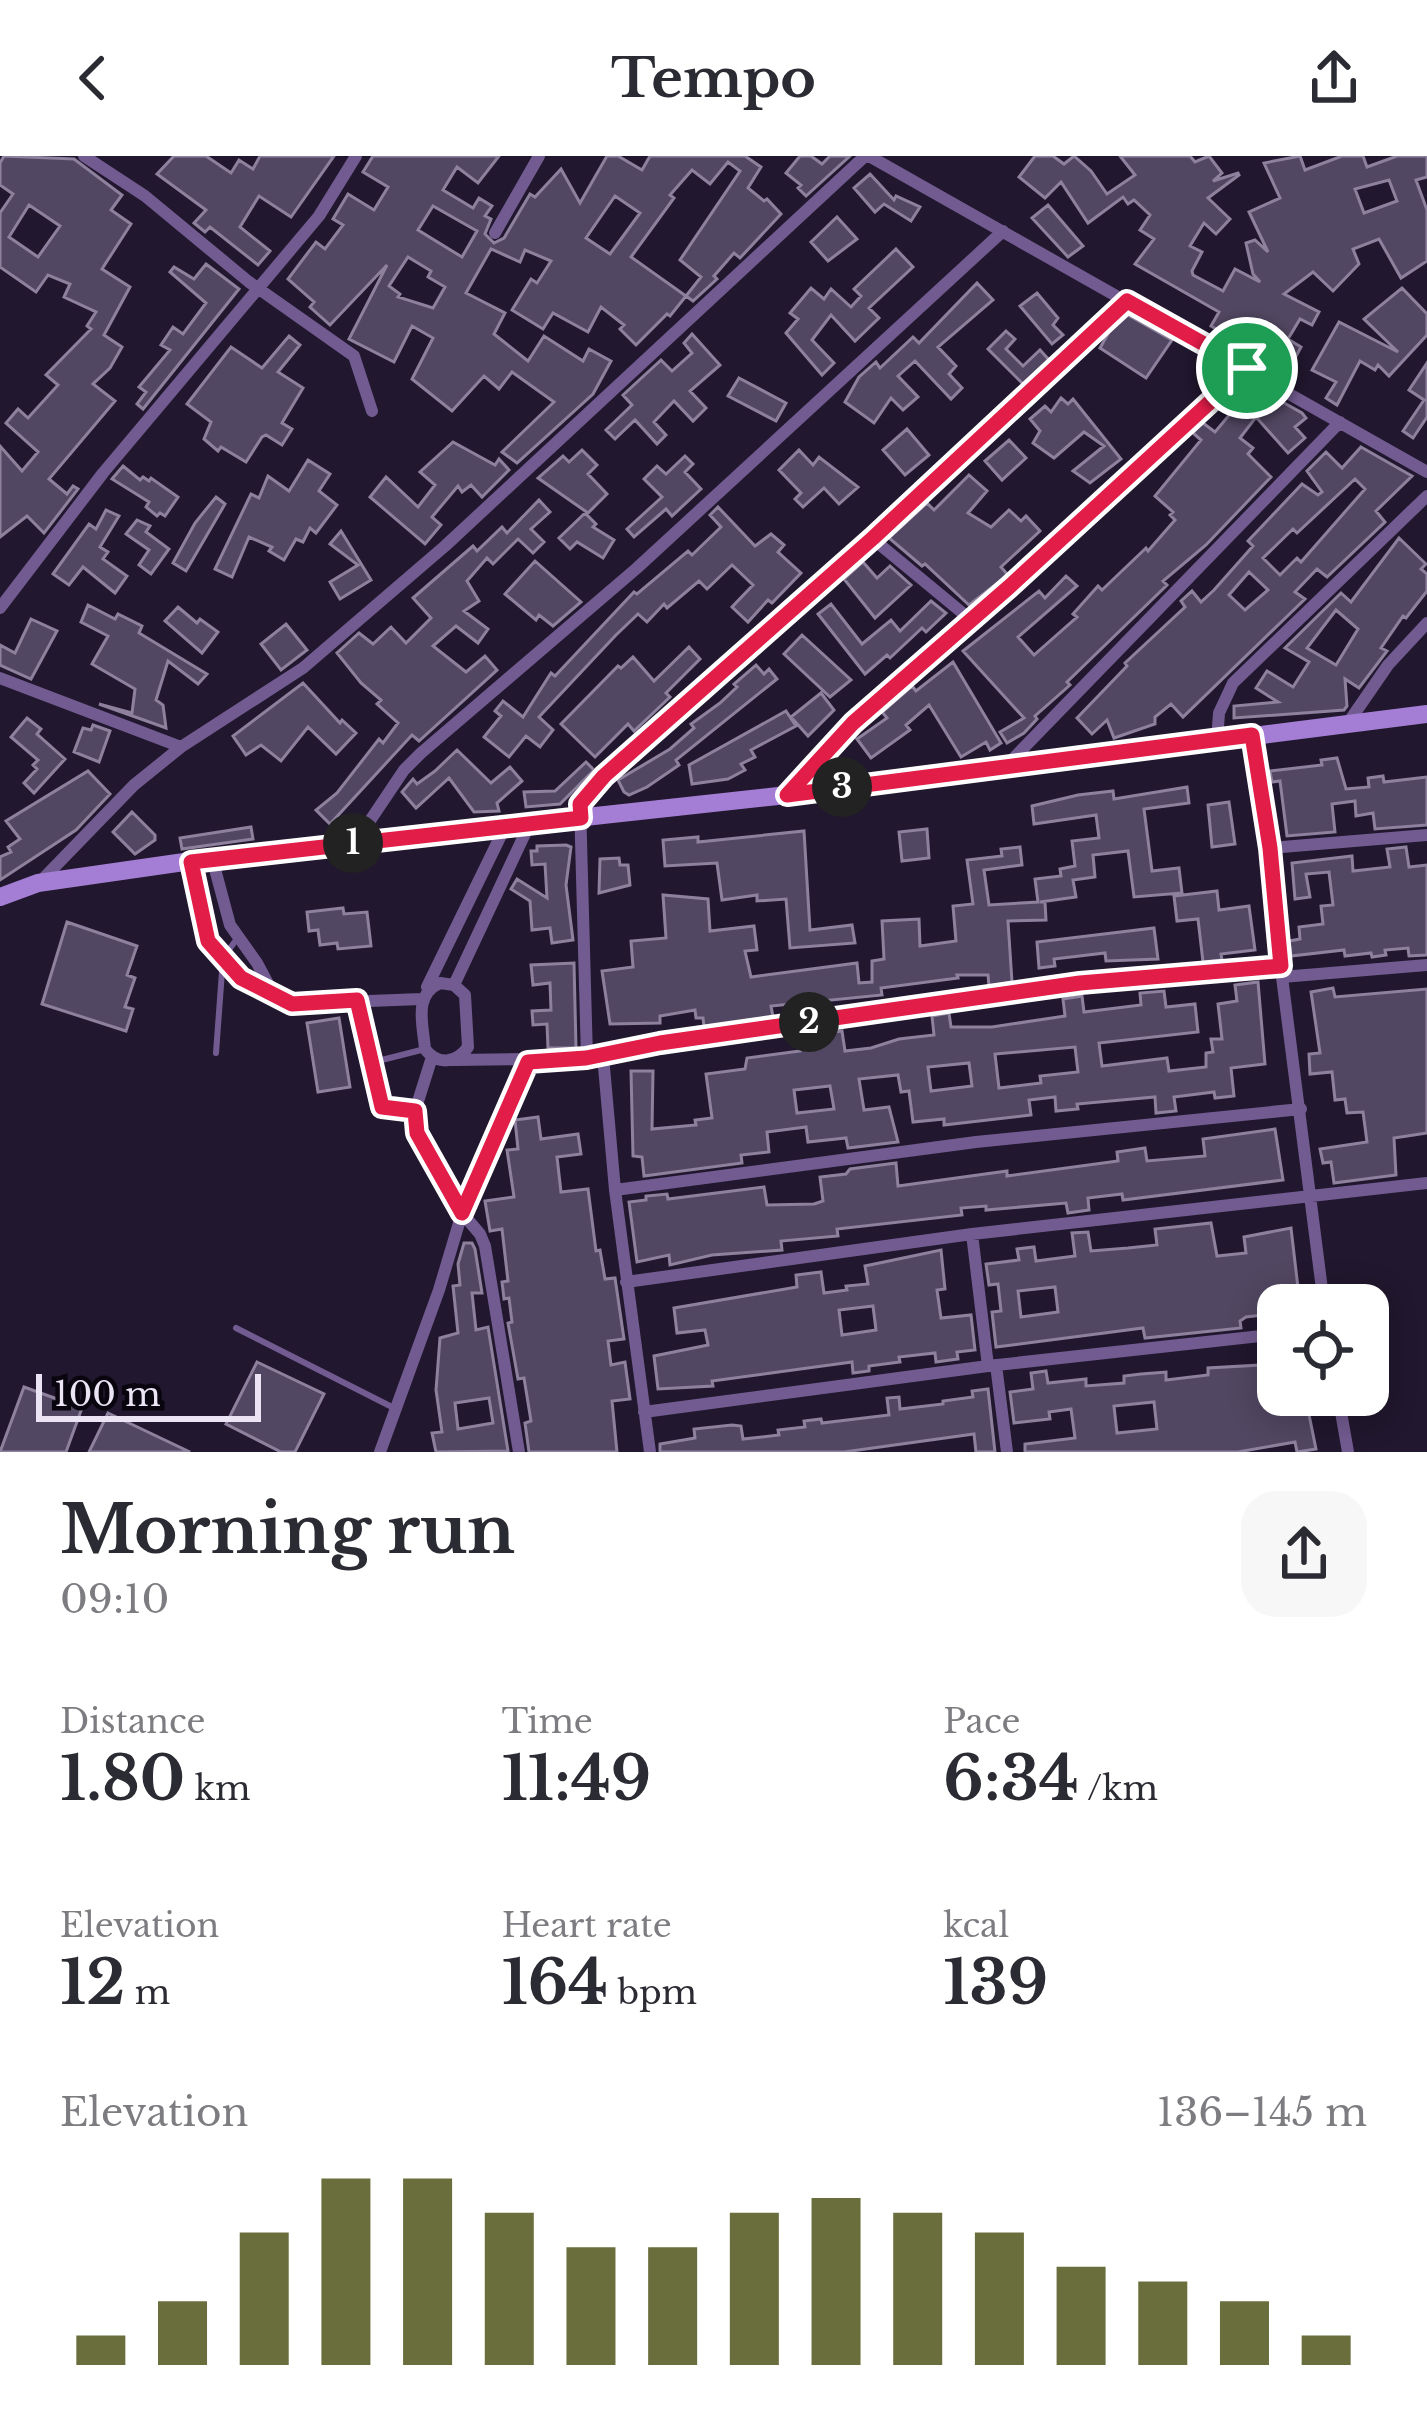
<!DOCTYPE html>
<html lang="en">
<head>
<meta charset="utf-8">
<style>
	body { margin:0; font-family:"Libre Baskerville",serif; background:#f7f7f7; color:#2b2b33; height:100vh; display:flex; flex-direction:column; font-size:45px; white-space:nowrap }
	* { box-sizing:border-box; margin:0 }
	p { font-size:39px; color:#7c7c81 }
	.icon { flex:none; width:66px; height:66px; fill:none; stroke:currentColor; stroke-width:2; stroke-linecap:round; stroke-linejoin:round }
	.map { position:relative; height:1296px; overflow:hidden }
	.drawer { display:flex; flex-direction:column; background:#fff; flex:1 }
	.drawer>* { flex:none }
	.fabs { position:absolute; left:1257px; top:1128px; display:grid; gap:24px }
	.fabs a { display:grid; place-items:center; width:132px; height:132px; border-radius:24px; background:#fff; box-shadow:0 6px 30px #0003; font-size:60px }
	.scale { position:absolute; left:36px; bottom:30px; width:225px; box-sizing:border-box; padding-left:12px; border:6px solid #eae4f4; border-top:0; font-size:33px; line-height:42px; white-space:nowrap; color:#eae4f4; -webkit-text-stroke:9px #09050e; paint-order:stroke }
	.pin { position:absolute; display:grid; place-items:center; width:102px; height:102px; color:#fff; margin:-51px; border:6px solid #fff; border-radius:50%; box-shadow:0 3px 12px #0007 }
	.km { position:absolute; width:60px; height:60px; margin:-30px; border-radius:50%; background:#222; color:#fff; font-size:33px; line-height:60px; text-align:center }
	.round { display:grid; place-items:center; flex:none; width:126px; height:126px; border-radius:36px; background:#f7f7f7 }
	.summary { display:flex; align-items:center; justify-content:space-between; height:204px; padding:0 60px }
	h1 { font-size:66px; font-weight:700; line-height:90px }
	.metrics { display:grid; grid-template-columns:repeat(3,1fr); gap:18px; height:204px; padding:12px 60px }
	.metrics div { display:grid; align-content:center }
	.metrics b { font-size:60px; font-weight:700 }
	.metrics small { font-size:33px; font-weight:400 }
	.metrics p { font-size:33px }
	.chart { height:336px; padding:24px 60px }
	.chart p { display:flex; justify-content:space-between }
	.chart svg { width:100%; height:216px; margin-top:12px; stroke:#6a6e3c; stroke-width:6 }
	header { display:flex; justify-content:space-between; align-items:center; height:156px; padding:0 60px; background:#fff; font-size:54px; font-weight:700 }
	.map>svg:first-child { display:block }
	.building { fill:#524762; stroke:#8d819e; stroke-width:3; fill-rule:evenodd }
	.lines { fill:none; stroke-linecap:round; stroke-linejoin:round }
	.lane { stroke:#725b90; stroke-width:6 }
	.street { stroke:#725b90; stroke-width:12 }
	.secondary { stroke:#a47ed4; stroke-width:18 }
	.route-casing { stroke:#fff; stroke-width:24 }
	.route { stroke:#e11d48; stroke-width:15 }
</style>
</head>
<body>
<header><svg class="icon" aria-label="back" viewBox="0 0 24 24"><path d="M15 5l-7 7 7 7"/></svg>Tempo<svg class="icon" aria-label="share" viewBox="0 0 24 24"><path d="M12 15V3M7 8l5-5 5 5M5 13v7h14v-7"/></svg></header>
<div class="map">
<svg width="1427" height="1296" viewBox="0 0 1427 1296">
	<rect width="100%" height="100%" fill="#21172e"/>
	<path class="building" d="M4,0L74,3L122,39L111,54L131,68L102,113L130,131L104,179L122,191L110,212L93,228L115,245L49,323L67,338L73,330L78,333L44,377L27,360L0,381V290L22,315L38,296L6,267L18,253L28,262L58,229L46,219L91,173L87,170L96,156L64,141L70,128L48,119L36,136L0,111V57L13,38L0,29V7ZM29,49L60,70L38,101L9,81Z
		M174,0H206L231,17L239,4L253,13L260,0H334L291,61L259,40L240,71L270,95L258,109L210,71L205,76L194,67L206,54L157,18Z
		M373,0H499L478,27L457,11L443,34L473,52L479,42L492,50L485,60L491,63L485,78L494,87L504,82L530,38L535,41L561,13L580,47L607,0H618L642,14L650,0H745L761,11L748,32L764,45L767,43L781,58L740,102L734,97L714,120L717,123L693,145L686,140L701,121L680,104L740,15L728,6L710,28L692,14L670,39L674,42L631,101L686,140L670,160L667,158L636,189L620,173L624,169L601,151L588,176L553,157L543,173L512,154L531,123L537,127L551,105L525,94L520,106L491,93L466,137L505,157L494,178L528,205L544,180L583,205L589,193L611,205L593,238L517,307L502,296L554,246L512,216L499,233L484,220L452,255L412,223L433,182L412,170L394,206L349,183L387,109L330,169L310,151L314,146L288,123L316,86L325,93L343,69L333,63L348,38L374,54L388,31L363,16ZM615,40L640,57L610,98L586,82ZM433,50L477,75L462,101L418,74ZM408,101L431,115L428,121L445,131L433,152L398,141L400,138L389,130Z
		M800,0H811L822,8L830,0H850L806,40L798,32L801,29L786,17Z
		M1035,0H1053L1064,8L1074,0L1091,15L1107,38L1135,19L1120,0H1190L1195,6L1209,0L1222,17L1213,25L1238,17L1239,19L1208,42L1230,63L1216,78L1204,67L1190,90L1202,96L1192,115L1193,119L1223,135L1235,113L1260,126L1253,118L1246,87L1255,84L1268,96L1249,56L1280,42L1264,7L1300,0L1305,14L1342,0H1363L1367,11L1397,0H1427V21L1416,24L1427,54V105L1401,122L1379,83L1353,93L1359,108L1333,135L1313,116L1284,138L1319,156L1312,169L1300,163L1288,183L1301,191L1293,206L1261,187L1255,197L1211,170L1219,156L1135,108L1154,83L1140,74L1150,59L1134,44L1128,48L1123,41L1088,67L1061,26L1045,42L1019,21ZM1389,24L1397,45L1364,57L1355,33Z
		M870,18L894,44L896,40L920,51L911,65L884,48L875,56L854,32Z
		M1048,49L1083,90L1068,101L1032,62Z
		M837,61L857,83L828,105L811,86Z
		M896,93L913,111L869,152L879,162L855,185L831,159L812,184L834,207L822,219L786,177L798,163L790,157L811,132L824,143L831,133L851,151L861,140L854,133Z
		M206,108L239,133L143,253L137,248L146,236L139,231L170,194L161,189L173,171L183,178L206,147L170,116L174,111L194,123Z
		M977,127L993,144L938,191L956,210L949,218L962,232L951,243L915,205L898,220L918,241L903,254L891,242L874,267L845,246L859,221L876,206L880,212L913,181L919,187Z
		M1402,132L1427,158V179L1389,220L1378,209L1375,214L1360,205L1337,249L1326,242L1336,226L1312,214L1339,166L1398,196L1364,163Z
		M1037,137L1058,162L1053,169L1063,179L1052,188L1020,150Z
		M1128,159L1172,184L1146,222L1100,192L1109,176Z
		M1006,175L1015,183L1006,193L1023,210L1040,194L1049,204L1023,228L988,193Z
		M692,178L720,209L690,235L706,252L693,265L674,245L654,266L666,279L657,288L635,264L615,283L606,274L632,249L623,239L661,204L672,215L692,197L684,187Z
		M289,180L300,189L278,216L303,232L282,267L292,273L282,289L266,279L262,281L246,306L221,291L218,295L204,283L211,266L187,248L231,191L262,212Z
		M1427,207V261L1413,282L1403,275L1424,244L1409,234Z
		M739,222L786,247L776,265L728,240Z
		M1247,226L1302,257L1306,262L1295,271L1305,282L1288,297L1256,261L1240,282L1253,292L1248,298L1271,321L1206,389L1163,425L1167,429L1163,433L1067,526L1070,529L1035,560L1037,563L1024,577L1007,587L1000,576L1024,562L963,495L1039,435L1045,442L1066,420L1077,430L1018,481L1034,499L1077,461L1073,458L1098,430L1102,434L1146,392L1148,395L1175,364L1170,359L1173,356L1155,340L1201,284L1193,277L1196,273L1203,267L1215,276L1231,257L1222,250Z
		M1061,242L1068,248L1073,243L1121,303L1090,327L1073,315L1104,290L1084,276L1054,302L1033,287L1040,275L1030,263L1045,250L1051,256Z
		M907,273L929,299L905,319L883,294Z
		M1009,284L1026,302L1002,324L985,305Z
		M453,286L495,309L499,303L509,314L482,341L471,329L462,336L458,330L432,361L441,369L425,388L370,341L386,321L418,351L435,329L420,316Z
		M1361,291L1412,320L1376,355L1385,366L1327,421L1317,413L1295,436L1305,443L1183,561L1171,548L1155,561V568L1114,582L1107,564L1092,578L1077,562L1127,510L1125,507L1185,451L1181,445L1192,435L1201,446L1214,434L1253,390L1248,385L1302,328L1318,339L1322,336L1307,315L1326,296L1342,312ZM1355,323L1365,333L1301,406L1297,402L1280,419L1263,402L1293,373L1297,377ZM1249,416L1268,434L1245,454L1229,439Z
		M582,294L597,309L588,318L607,338L588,357L538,322L563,300L569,306Z
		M799,294L813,309L819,301L858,331L839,348L824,332L803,351L795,343L801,337L779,314Z
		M685,300L693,308L685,316L701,333L672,360L666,353L634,381L627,373L662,341L644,323L657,310L666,318Z
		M308,304L330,318L319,335L337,349L316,377L310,372L303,386L296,383L284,404L269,395L272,391L249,381L232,421L215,413L251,338L259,342L268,320L289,335Z
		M123,310L140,324L143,321L149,325L151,322L178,341L165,360L160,357L157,360L146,351L149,346L112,323Z
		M969,319L987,335L968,357L991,371L1009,354L1021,365L1026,360L1040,375L1001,411L1008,419L969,449L925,408L922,410L889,382L927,347L934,354Z
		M216,341L225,348L186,415L173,407L195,367Z
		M539,344L550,356L531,373L544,386L533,397L518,383L493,408L487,402L467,425L479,445L464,455L488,473L478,487L456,470L433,490L466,516L485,500L497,514L419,585L412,579L330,668L316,654L337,637L379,583L383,587L398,567L377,548L381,544L361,527L337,497L359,477L373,488L391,471L406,487L431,462L413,442L473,390L477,395L502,371L507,377Z
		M718,351L755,390L771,378L784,389L778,396L801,417L772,447L768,444L748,466L732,451L753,429L732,409L707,433L699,425L667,452L664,448L647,466L638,458L616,479L539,561L553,574L540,591L526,580L509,601L484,581L501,560L495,555L503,545L523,561L551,517L555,520L634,436L637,438L688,395L692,399L721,371L710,359Z
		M106,354L119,360L100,391L108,396L103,403L127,420L115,437L83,411L69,429L53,418L89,368L96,373Z
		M585,357L596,368L593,371L614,384L603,402L577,386L570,393L559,382Z
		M137,364L150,370L146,376L169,393L151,418L139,409L149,394L126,378Z
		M341,375L371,424L340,443L330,426L358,409L330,388Z
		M1399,382L1426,408L1421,413L1427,418V435L1406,462L1403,460L1381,492L1387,495L1359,532L1345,523L1347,550L1344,554L1234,562V550L1278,546L1256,532L1267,515L1293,531L1309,506L1285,492L1341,437L1351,446ZM1336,454L1358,473L1336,509L1307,492Z
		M535,405L581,446L553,470L539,459L536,464L505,438Z
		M863,406L877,422L890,410L911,429L875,462L844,423Z
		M931,445L946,457L926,476L922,472L890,502L887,499L865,518L818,458L831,448L862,488L891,464L900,475Z
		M88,449L115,463L118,458L142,470L139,477L207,518L198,528L168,505L156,544L163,549L166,572L99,548L132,557L135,533L92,508L108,480L81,466Z
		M178,451L197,467L200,463L218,476L202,497L165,465Z
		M31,463L57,475L31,523L0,509V489L15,497Z
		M286,468L307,494L281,514L261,488Z
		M802,479L851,524L830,541L784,498Z
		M689,491L700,503L666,537L670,541L634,575L628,568L595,601L561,568L618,510L621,512L633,501L654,525Z
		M953,506L1001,587L990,594L986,586L961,601L929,549L906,569L910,574L871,602L857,583L887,562L882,556L912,530L916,535Z
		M756,509L764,518L769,513L777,523L676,604L679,609L647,631L629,639L624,636L618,624L670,593L694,572L691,568L720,547L737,531L734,528Z
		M303,527L340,567L342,564L356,577L336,598L308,571L281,605L261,589L246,599L233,580Z
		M821,537L834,554L808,580L791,561Z
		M786,555L796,570L751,594L755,601L741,608L745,614L728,623L692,628L689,609Z
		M27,562L41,573L37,578L65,603L34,637L24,627L37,613L33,609L38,604L11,581Z
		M93,569L110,575L99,606L74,596L83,572L91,574Z
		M457,594L491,627L510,611L522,625L497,647L499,655L474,656L449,622L416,652L402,636L413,623L417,628L435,615Z
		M1337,602L1346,633L1369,631L1368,622L1383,620L1384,626L1427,621V669L1375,673L1373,657L1356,660L1355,645L1332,648L1335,676L1287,680L1280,625L1272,626L1270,615L1322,609L1321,604Z
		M586,606L594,614L560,648L526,651L524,636L555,635Z
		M88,615L110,638L76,674L0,724V701L11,696L8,691L20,683L6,665Z
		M1187,631L1189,647L1144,653L1152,715L1179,712L1182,737L1134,741L1128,695L1093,699L1095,721L1073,724L1076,741L1040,746H1045L1046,764L1008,765L1012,826L989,830L988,819H957L958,822L881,832L882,839L771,850L773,861L704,871L703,862H696L695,854L660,860V867L610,868L602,815L633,811L631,785L666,782L663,739L708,743L710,775L754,770L757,794L745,795L751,821L857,807L859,827L872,826V805L884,803L882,765L919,763L920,790L956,785L953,750L973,748L967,704L1002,700L1001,693L1020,691L1022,709L984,714L989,749L1038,746L1035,723L1061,720L1060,713L1075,710L1072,685L1099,682L1096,659L1034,668L1032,650L1078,639L1113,635L1114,643Z
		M1229,646L1235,688L1212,691L1208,649Z
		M132,656L155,679V684L135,698L113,676Z
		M251,671L253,683L182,693L180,682Z
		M927,673L929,702L902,705L899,676Z
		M804,675L810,774L852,769L855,787L790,792L786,743L757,745V739L722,744L717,707L665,710L663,684L698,681V686Z
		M566,689L571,691L566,729L573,784L552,787L550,772L532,774L530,745L511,733L517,723L547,742L545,708L532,709L531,695H537V690Z
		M1406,691L1409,711L1427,709V799L1409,800L1408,792L1385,794L1386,799L1372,801L1371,797L1345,800L1344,794L1291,800L1289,785L1300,783L1299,771L1323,768L1321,750L1333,749L1329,716L1306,718L1310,741L1295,743L1292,707L1352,700L1353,715L1390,711L1387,693Z
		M619,702L620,709H628L630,729L599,737L600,703Z
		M1217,735L1219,754L1249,750L1255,794L1221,798L1222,804L1203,806L1198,763L1177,765L1174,740Z
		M343,752L344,758L367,756L371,790L338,793L337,787L320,789L318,774L309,775L307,756Z
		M67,766L137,790L127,819L135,822L125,851L133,853L126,875L42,848Z
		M1154,772L1158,803L1106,805L1105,797L1054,803L1055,810L1039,812L1037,786Z
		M574,807L576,892H548L547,868L533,869L532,855L551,854L550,827L533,829L531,809Z
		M1258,826L1265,908L1231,912L1234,940L1215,942L1214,936L1174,941L1176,955L1156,957L1155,941L1077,948L1078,953L1056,955L1055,941L1029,944L1031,959L944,969V963L913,966L909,935L901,936L898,919L859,923L864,954L889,951L898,986L848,992L846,982L808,986L806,971L767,976L769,996L741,999L742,1007L644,1020L642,1001L633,1000L631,915H653L652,973L696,969L695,964L712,962L706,918L745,913L747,902L800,895L798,880L842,875L845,895L871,892L899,883L934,879L932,860L949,857L951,871H992L1065,860L1063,843L1082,840L1084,856L1141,849L1140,837L1164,835L1166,851L1195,848L1198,876L1099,887L1102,910L1167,902L1169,915L1206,911V897L1213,896L1211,883H1222L1218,848L1237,845L1235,829ZM1075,891L1078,916L1040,920L1041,927L999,932L995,898ZM969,907L972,930L931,935L928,911ZM830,930L834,953L797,957L794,934Z
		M1333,832L1335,841L1427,833V977L1394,982L1396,1019L1334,1027L1331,1006L1323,1007L1320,993L1367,986L1363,956L1347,957L1345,943L1335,944L1332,916L1310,918L1309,898L1320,897L1311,836Z
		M339,862L350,931L318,936L307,867Z
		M538,961L541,983L578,978L581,998L557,1001L561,1036L588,1033L596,1095L600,1094L605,1123L615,1122L624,1183L608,1185L611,1209L625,1206L630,1243L612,1245L617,1296H529L525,1267L531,1265L524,1222L518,1223L508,1167L512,1166L509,1142L504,1143L502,1126L508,1125L502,1073L490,1075L485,1045L514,1041L507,994L518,993L515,964Z
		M1275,973L1283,1024L1123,1044L1122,1038L1088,1042L1089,1054L1068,1057L1066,1047L986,1054V1050L961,1052L962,1059L837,1073L838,1080L781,1085L782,1094L712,1099L670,1109L669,1099L637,1106L629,1046L646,1044V1040L667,1038L668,1043L764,1031L767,1049L814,1048L823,1045L820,1021L846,1018L850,1013L896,1007L898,1030L1007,1015V1020L1118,1005L1117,996L1145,992L1147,1005L1205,1000L1203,983Z
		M1211,1067L1217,1100L1246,1097L1244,1081L1291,1072L1300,1149H1271L1272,1158L1246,1161L1240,1165L1241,1172L1145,1182L1143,1172L996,1191L992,1156L1001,1155L998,1128L989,1129L986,1108L1019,1104L1017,1093L1034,1091L1036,1105L1075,1100L1072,1077L1088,1076L1091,1095L1128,1092L1157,1089L1155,1073ZM1055,1131L1058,1156L1021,1161L1018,1135Z
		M464,1087H472L475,1093L482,1137H472L476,1174L488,1171L508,1295L436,1296L432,1277L442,1276L436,1234L440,1182L458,1177L453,1130L460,1129L458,1108ZM489,1242L493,1267L458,1273L455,1247Z
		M941,1094L945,1133L937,1134L941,1162L971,1159L975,1194L957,1196L958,1203L936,1206L935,1197L899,1201L900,1206L869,1210V1215L853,1217L852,1206L712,1225L713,1230L658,1233L654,1200L708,1189L705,1174L677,1177L674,1152L797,1131L796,1119L821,1116L824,1137L847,1134L846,1130L868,1128L865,1110ZM873,1150L876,1174L842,1179L839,1154Z
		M1275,1202L1278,1240L1305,1239L1316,1293L1297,1296L1295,1286L1238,1296H1025V1288L1075,1282L1071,1253L1049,1256L1050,1263L1014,1267L1010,1236L1033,1233L1031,1217L1046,1215L1048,1227L1086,1223V1230L1124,1227V1220L1141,1218L1166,1216V1224L1208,1219V1212L1260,1209L1259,1204ZM1154,1246L1157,1273L1117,1277L1114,1250Z
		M257,1206L324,1238L295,1296H281L226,1268Z
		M24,1231L82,1252L66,1296H0Z
		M988,1233L995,1296H976L974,1278L844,1296H660V1288L695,1282L694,1273L732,1269L741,1270L743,1283L779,1279L778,1274L805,1271L804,1265L821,1263L822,1267L889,1259L887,1242L899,1241L900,1253L943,1248V1245L973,1241L972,1235Z
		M108,1257L190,1296H89Z"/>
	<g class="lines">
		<path class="lane" d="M358,846L382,951L415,955
			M216,897L223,802L236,784
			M370,907L425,893
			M236,1172L394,1252"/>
		<path class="street" d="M84,0L145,40L249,126L354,200L372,255
			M869,0L1427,316
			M495,77L539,0
			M873,383L971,464
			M0,452L103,317L319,60L356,0
			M0,522L181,591
			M1348,567L1388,509L1427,467
			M1252,579L1270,692L1282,821L1324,1149
			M1217,584L1219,557L1233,527L1427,340
			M1007,609L1340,266
			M788,638L853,567L1009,432L1247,212
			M355,687L404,614L421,597L637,412L1003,75
			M1270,692L1427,679
			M212,702L230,769L257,807L273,837
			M191,706L208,785L241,822L292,848L421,843
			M39,727L134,629L181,591L303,512L445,390L865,0
			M1282,821L1427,809
			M440,827L454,829L465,839L468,891C456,908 437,909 425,893C423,868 413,839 440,827Z
			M454,829L530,667
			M427,831L506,669
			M603,900L615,1034L650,1296
			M587,902L580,648L589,636L873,383L1127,145
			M455,904L587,902L660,888L1080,827L1281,810
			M615,1034L976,986L1301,953
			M972,1078L988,1210
			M626,1126L972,1078L1427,1027
			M996,1209L1007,1296
			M1338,1239L1348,1296
			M644,1256L988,1210L1278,1178
			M380,1296L439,1134L462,1057L417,977L415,955L432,901
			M519,1296L485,1090L480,1078L462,1057L528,906"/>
		<path class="secondary" d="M0,741L38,727L212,702L787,639L1427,558"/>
	</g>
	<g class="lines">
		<g class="route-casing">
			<path id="route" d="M1127,145L1247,212L1009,431L853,567L787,639L1252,579L1270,692L1281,810L1080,827L660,887L586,902L528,906L462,1057L417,977L415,955L382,951L357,844L292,848L241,822L208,785L191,706L581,662L580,648L604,620L873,382Z"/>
		</g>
		<use href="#route" class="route"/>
	</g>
</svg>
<div class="fabs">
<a><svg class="icon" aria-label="locate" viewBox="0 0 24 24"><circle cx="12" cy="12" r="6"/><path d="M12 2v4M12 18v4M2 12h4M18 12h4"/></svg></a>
</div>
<div class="scale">100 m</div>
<div class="pin" style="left:1247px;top:212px;background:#1e9e55"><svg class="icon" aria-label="arrive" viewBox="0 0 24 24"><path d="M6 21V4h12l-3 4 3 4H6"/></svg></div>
<b class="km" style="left:353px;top:687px">1</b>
<b class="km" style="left:809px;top:866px">2</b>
<b class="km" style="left:842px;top:631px">3</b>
</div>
<section class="drawer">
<div class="summary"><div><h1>Morning run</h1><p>09:10</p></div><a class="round"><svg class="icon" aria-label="share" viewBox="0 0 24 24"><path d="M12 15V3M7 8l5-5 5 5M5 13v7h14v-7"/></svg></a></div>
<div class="metrics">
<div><p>Distance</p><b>1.80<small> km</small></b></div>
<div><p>Time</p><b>11:49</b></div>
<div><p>Pace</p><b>6:34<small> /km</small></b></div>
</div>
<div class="metrics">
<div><p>Elevation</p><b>12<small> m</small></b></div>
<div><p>Heart rate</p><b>164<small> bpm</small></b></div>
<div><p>kcal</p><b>139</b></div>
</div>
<div class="chart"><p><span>Elevation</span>136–145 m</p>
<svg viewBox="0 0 160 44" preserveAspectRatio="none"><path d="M5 44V38M15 44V31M25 44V17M35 44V6M45 44V6M55 44V13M65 44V20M75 44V20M85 44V13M95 44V10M105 44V13M115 44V17M125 44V24M135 44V27M145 44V31M155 44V38"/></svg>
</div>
</section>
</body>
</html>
